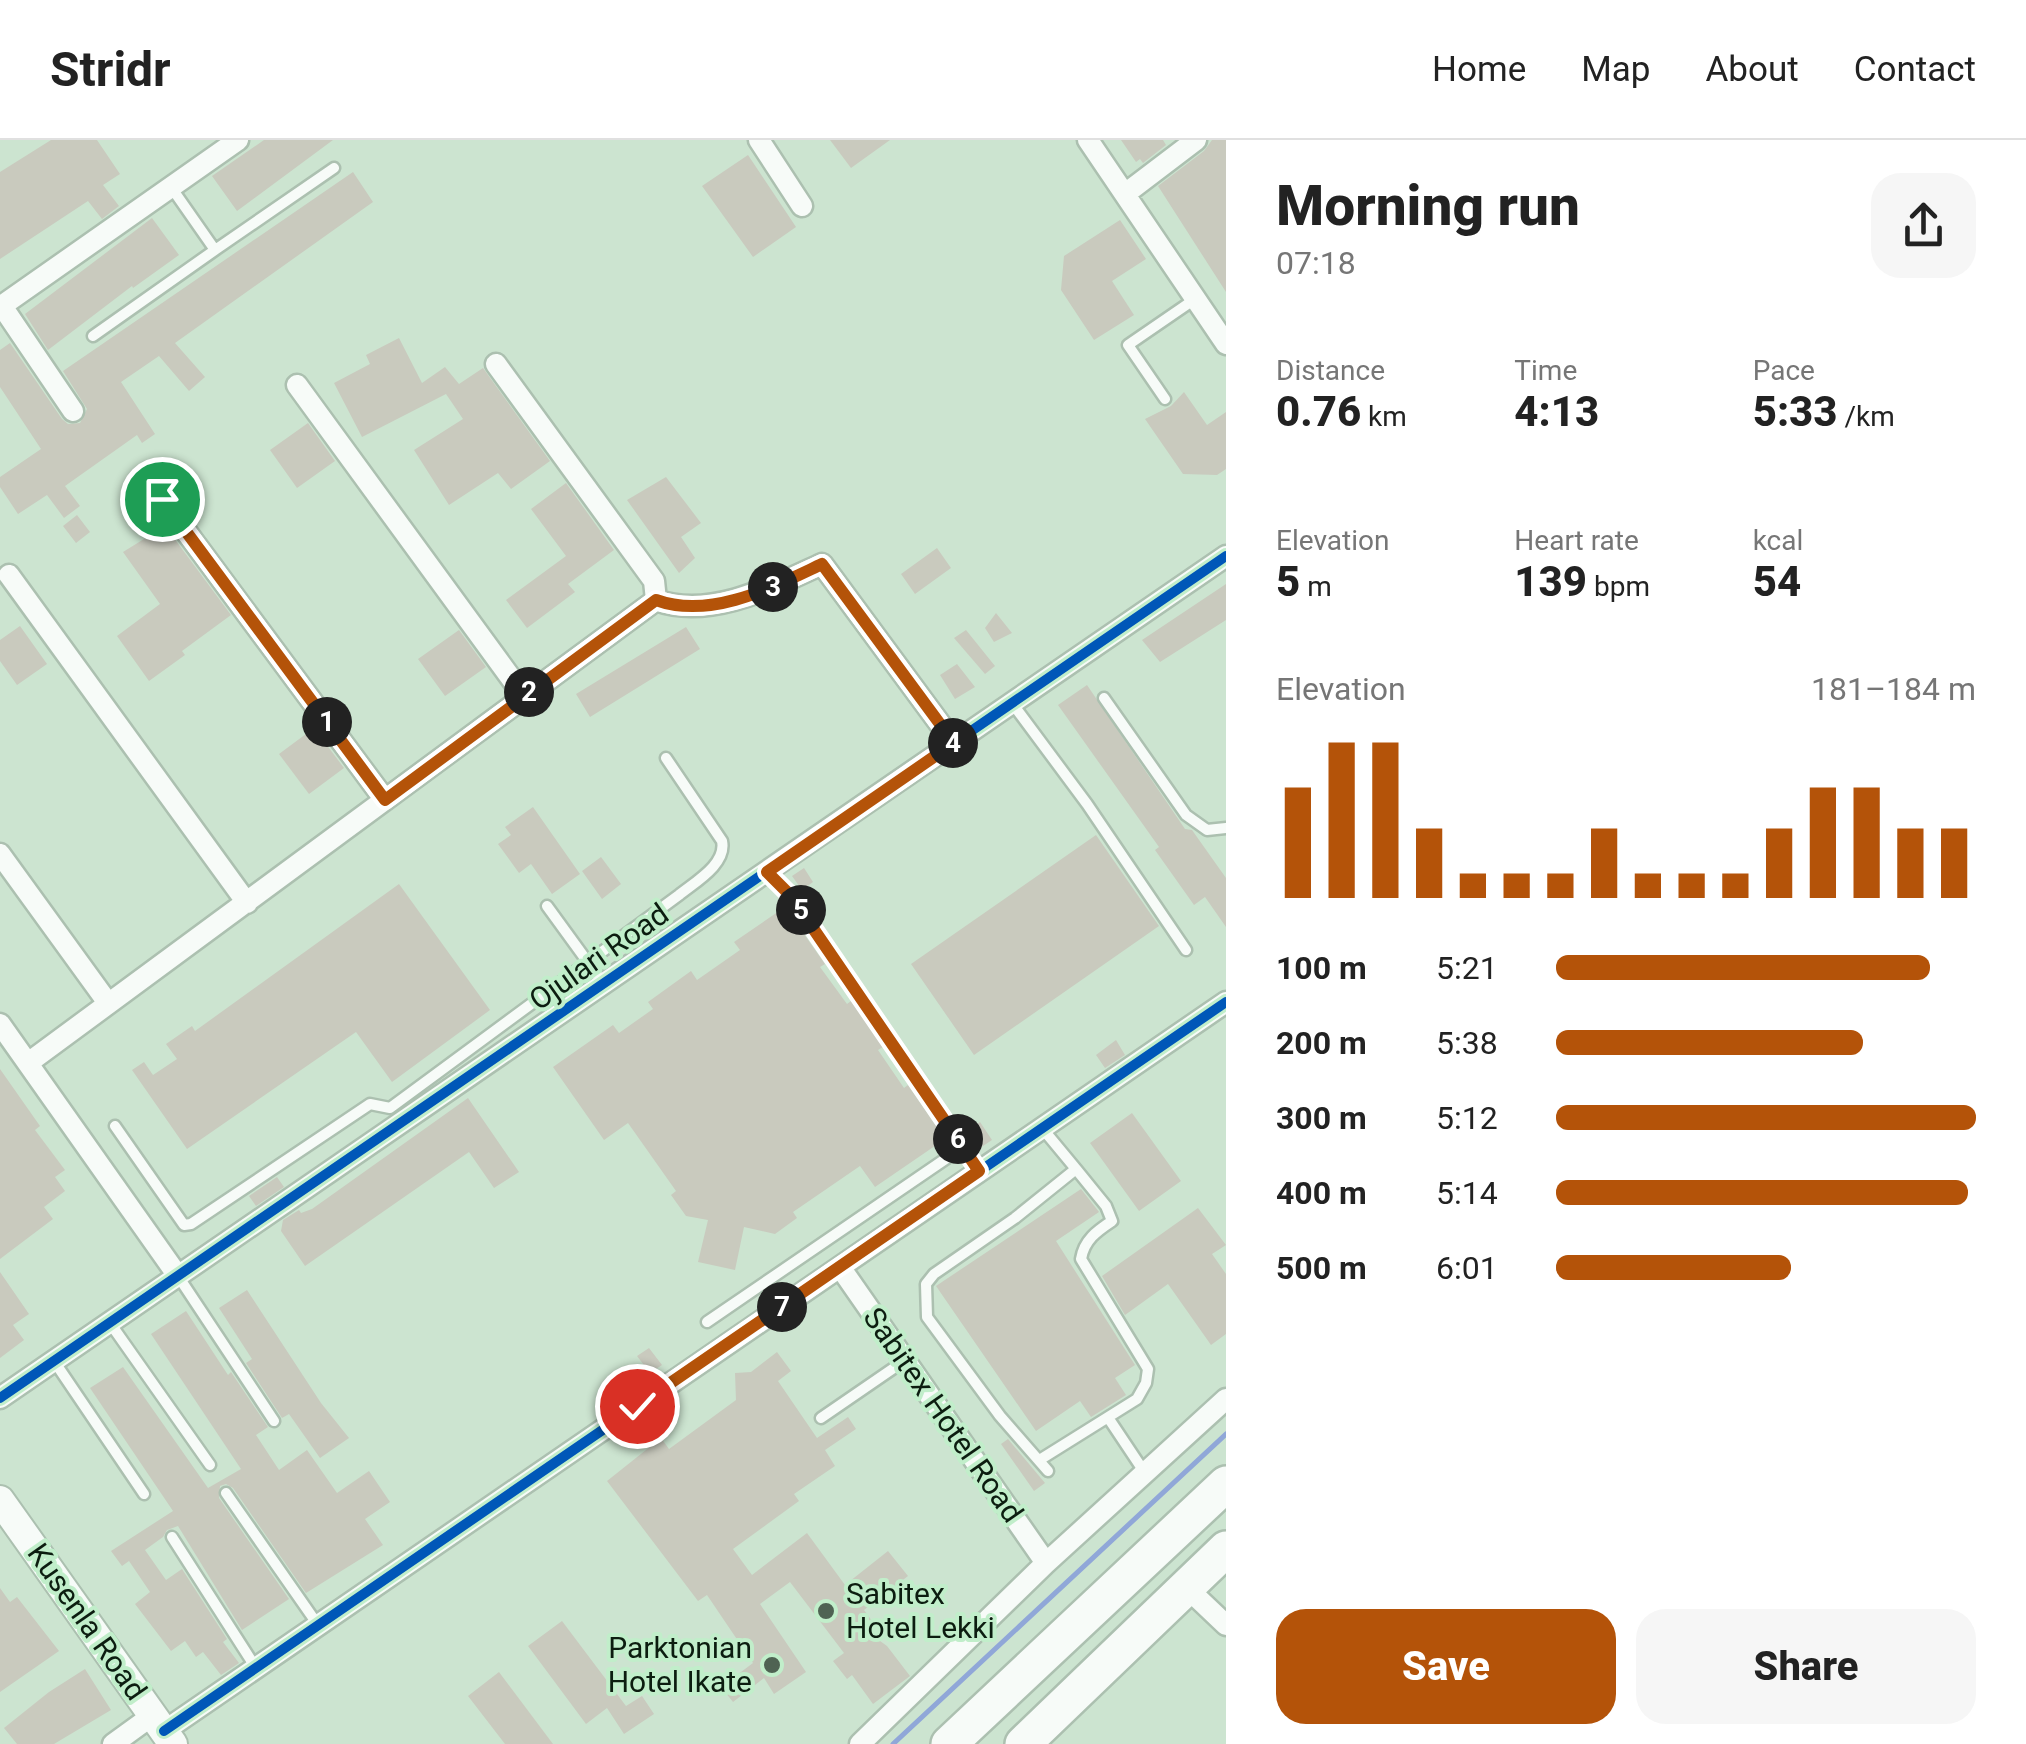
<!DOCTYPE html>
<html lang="en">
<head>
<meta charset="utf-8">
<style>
	body { margin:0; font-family:Roboto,sans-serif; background:#f6f6f6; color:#222; height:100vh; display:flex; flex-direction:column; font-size:38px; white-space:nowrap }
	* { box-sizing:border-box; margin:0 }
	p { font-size:32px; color:#767676 }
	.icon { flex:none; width:55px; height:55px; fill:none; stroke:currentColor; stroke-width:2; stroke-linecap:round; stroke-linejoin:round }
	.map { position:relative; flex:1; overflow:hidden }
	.details { display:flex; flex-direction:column; background:#fff; width:800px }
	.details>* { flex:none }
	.pin { position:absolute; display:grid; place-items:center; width:85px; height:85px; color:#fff; margin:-42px; border:5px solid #fff; border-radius:50%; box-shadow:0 2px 10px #0007 }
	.km { position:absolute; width:50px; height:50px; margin:-25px; border-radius:50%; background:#222; color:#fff; font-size:28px; line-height:50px; text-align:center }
	.round { display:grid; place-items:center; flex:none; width:105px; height:105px; border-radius:30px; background:#f6f6f6 }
	.headline { display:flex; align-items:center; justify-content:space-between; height:170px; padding:0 50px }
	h1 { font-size:55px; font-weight:800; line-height:75px }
	.figures { display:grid; grid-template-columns:repeat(3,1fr); gap:15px; height:170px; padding:10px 50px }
	.figures div { display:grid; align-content:center }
	.figures b { font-size:42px; font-weight:800 }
	.figures small { font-size:28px; font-weight:400 }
	.figures p { font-size:28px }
	.chart { height:280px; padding:20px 50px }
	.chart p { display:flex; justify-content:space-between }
	.chart svg { width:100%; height:180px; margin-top:10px; stroke:#b45309; stroke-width:6 }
	.cta { display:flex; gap:20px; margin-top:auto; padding:20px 50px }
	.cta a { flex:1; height:115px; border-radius:30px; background:#b45309; color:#fff; font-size:40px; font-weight:800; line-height:115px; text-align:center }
	.cta a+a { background:#f6f6f6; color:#222 }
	ul { padding:0 50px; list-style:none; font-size:32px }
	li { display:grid; grid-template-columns:160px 120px 1fr; align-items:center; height:75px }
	li i { height:25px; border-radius:12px; background:#b45309 }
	header { display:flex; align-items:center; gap:60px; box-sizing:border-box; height:140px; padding:0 50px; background:#fff; border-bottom:2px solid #e0e0e0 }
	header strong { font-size:48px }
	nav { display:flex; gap:55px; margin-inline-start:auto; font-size:35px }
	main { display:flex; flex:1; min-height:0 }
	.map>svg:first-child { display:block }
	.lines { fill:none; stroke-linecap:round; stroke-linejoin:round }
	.stream { stroke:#90a7d8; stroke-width:5 }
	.building { fill:#c9cabe }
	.lane-casing { stroke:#acc0b0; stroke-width:15 }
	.street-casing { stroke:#acc0b0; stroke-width:25 }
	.secondary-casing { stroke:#acc0b0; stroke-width:32 }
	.highway-casing { stroke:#acc0b0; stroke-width:40 }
	.lane { stroke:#f7fbf8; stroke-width:10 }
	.street { stroke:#f7fbf8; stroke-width:20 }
	.secondary { stroke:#f7fbf8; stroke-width:28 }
	.highway { stroke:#f7fbf8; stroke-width:35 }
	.cycleway-casing { stroke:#c1eeca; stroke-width:16 }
	.cycleway { stroke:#0057b8; stroke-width:10 }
	.route-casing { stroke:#fff; stroke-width:20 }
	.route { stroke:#b45309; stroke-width:12 }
	.poi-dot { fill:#4f6353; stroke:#c1eeca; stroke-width:4 }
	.labels { text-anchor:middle; stroke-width:8; stroke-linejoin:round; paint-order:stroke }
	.street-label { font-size:30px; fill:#0c1d10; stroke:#c1eeca }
	.poi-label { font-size:30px; fill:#0c1d10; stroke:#c1eeca; text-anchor:start }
</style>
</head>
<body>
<header>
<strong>Stridr</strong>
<nav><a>Home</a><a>Map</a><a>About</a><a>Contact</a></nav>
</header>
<main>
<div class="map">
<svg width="1226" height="1604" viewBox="0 0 1226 1604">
	<rect width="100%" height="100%" fill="#cce4d0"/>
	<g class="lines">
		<path class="stream" d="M893,1604L1226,1294"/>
	</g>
	<path class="building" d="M51,0H97L120,34L103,45L119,66L102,79L88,61L0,119V32Z
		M264,0H333L237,71L212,36Z
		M830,0H890L851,28Z
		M1121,0H1163L1166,5L1143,23L1140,19L1136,22Z
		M1212,0H1226V152L1158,46L1204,11Z
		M748,15L796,87L753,117L702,46Z
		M353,32L373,62L175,203L205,237L189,251L159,216L121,242L155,294L142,303L137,295L65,346L80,366L64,378L47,355L18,374L0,347V337L41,309L0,247V210L10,203L62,279L68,284L80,283L87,269L63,231Z
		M152,78L179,115L133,148L132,146L48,210L25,174Z
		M1120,80L1146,119L1112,141L1134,175L1094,200L1061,150L1064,116Z
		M399,198L422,243L445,227L459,244L483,228L550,321L511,349L498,333L449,365L414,310L463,279L446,254L362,297L334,243L370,224L366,215Z
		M1184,252L1207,285L1226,272V329L1217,335L1183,334L1145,279L1171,266Z
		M308,283L335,321L297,348L270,310Z
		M666,337L701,383L681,397L695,418L679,433L627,360Z
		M566,343L614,410L568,444L575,452L527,488L506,460L566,416L531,369Z
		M77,375L90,392L76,403L63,386Z
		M165,386L231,475L182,511L185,515L149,541L117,496L160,464L123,412Z
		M937,408L951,428L915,454L901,434Z
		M1226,444V480L1160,522L1142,500Z
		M996,473L1012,493L994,502L985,488Z
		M20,486L47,524L17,545L0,521V500Z
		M686,487L700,509L590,577L576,554Z
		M459,490L486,527L445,556L418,519Z
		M966,490L995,526L985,534L954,498Z
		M957,524L975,547L955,559L940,535Z
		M1087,545L1185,689L1192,690L1226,738V787L1205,757L1194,765L1155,710L1159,707L1058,565Z
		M314,588L344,628L309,654L279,614Z
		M533,667L580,734L552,754L531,724L519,733L498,704L511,695L505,687Z
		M1096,695L1159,786L974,915L911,824Z
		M601,717L621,744L602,759L582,731Z
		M804,728L813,742L802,750L792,736Z
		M399,744L490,870L392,942L356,892L187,1009L132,930L144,922L153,935L177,919L166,904L192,886L195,891Z
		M785,767L825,824L820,827L847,864L851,861L883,907L878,910L904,948L908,945L945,999L875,1047L860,1026L793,1072L797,1078L775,1094L744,1087L735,1130L698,1122L708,1080L686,1076L671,1055L676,1051L628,983L604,1000L553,927L613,885L619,893L653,869L648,862L691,831L697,840L740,810L734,802Z
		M1116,900L1125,915L1105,928L1096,915Z
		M0,929L40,986L35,990L65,1030L55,1037L65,1051L44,1067L53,1079L0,1119Z
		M468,958L519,1032L494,1048L469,1012L305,1126L281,1091L283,1080L299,1070L301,1073L312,1069Z
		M1132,973L1181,1041L1139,1071L1090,1003Z
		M980,982L992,1000L980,1008L968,991Z
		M277,1037L284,1047L256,1066L249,1056Z
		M1081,1049L1099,1072L1056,1101L1135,1225L1115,1238L1126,1255L1091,1277L1080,1261L1036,1291L936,1146Z
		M1198,1068L1226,1105L1212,1114L1226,1134V1194L1211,1205L1168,1144L1125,1175L1102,1136Z
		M0,1132L29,1174L13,1185L24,1200L0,1218Z
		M247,1150L321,1263L349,1298L320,1318L289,1274L282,1278L246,1223L252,1219L219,1168Z
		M186,1171L228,1235L231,1232L268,1287L256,1295L279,1330L307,1310L337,1353L369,1331L390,1362L365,1379L383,1405L306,1453L233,1348L226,1344L220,1346L219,1358L289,1459L242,1490L178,1386L167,1390L163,1397L145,1410L166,1440L182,1429L227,1499L223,1502L239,1523L221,1535L203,1512L196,1517L185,1501L171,1511L135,1464L150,1452L129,1421L122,1426L111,1411L173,1371L90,1248L123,1227L208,1348L241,1329L151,1194Z
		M649,1208L662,1225L650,1233L637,1216Z
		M777,1212L791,1231L778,1241L817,1298L848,1277L856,1289L825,1310L835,1326L794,1354L799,1361L733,1409L752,1435L807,1393L845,1445L888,1411L908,1436L864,1470L872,1481L862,1488L887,1506L910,1536L873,1564L852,1535L847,1539L833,1521L844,1513L790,1442L760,1464L806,1532L774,1554L764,1538L733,1562L721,1547L753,1523L707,1455L698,1461L607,1341L661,1298L669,1309L736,1260L735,1233L751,1232Z
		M1008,1299L1045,1343L1034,1351L1001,1304Z
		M0,1448L10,1462L17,1457L59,1511L0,1552Z
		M562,1481L626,1566L642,1556L654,1574L624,1594L607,1568L586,1584L528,1506Z
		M85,1529L111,1570L54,1604H17L4,1588L49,1552Z
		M499,1532L553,1604H505L468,1556Z"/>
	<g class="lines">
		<g class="lane-casing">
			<path id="lane" d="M215,110L334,28
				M93,196L215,110L171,47
				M1165,259L1128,205L1195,159
				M1104,558L1186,675L1207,690L1226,688
				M1012,563L1087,664L1186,810
				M767,732L791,756L979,1031
				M547,766L603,843
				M115,986L184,1085L191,1084L370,964L390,968L679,755C695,742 727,724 722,701L666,618
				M1042,988L1076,1029L1015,1078L934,1134L926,1144L927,1177L1000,1276L1048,1331
				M178,1136L274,1281
				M707,1182L963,1007
				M110,1183L210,1325
				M54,1221L144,1354
				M821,1278L904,1221
				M1109,1279L1145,1333
				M1041,1319L1137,1259L1146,1243L1148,1229L1081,1119C1084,1100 1097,1091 1112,1081L1106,1066L1076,1029
				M226,1353L318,1485
				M172,1397L256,1528"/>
		</g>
		<g class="street-casing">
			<path id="street" d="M759,0L802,66
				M1088,0L1226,204
				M1125,54L1196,0
				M2,166L73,271
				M0,167L238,0
				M496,224L654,441L656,460
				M297,245L524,556
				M162,359L385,660
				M9,435L247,763
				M0,714L108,863
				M0,884L178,1136
				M28,923L656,460C710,480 774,446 822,424L954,603
				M840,1127L1046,1423
				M0,1258L1226,416
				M1186,1447L1226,1485
				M164,1591L1226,862
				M113,1604L153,1575
				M860,1604L1046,1423L1226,1259"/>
		</g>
		<g class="secondary-casing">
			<path id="secondary" d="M0,1360L173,1604"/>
		</g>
		<g class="highway-casing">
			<path id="highway" d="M949,1604L1226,1344
				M1023,1604L1226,1409"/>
		</g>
		<use href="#lane" class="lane"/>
		<use href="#street" class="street"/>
		<use href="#secondary" class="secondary"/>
		<use href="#highway" class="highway"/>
		<g class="cycleway-casing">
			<path id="cycleway" d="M0,1258L1226,416
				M164,1591L1226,862"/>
		</g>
		<use href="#cycleway" class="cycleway"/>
	</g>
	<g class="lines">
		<g class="route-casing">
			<path id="route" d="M162,359L385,660L656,460C711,480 773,447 822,424L954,603L767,732L791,756L979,1031L637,1266"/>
		</g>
		<use href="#route" class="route"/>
	</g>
	<g class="poi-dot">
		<circle cx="826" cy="1471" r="10"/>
		<circle cx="772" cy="1525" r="10"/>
	</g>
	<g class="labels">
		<g class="street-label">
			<text transform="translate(599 817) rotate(-35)" y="10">Ojulari Road</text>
			<text transform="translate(943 1275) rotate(55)" y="10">Sabitex Hotel Road</text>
			<text transform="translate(87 1482) rotate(55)" y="10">Kusenla Road</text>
		</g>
		<g class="poi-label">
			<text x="846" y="1464">Sabitex<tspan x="846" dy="34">Hotel Lekki</tspan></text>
			<text x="752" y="1518" text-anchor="end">Parktonian<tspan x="752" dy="34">Hotel Ikate</tspan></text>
		</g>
	</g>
</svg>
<div class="pin" style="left:162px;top:359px;background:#1e9e55"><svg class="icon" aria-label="arrive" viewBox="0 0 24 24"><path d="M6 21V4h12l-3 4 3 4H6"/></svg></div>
<div class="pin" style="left:637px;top:1266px;background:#d93025"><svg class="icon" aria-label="check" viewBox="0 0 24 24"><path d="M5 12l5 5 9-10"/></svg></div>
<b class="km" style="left:327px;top:582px">1</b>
<b class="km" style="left:529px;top:552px">2</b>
<b class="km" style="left:773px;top:447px">3</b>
<b class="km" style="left:953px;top:603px">4</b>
<b class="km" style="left:801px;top:770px">5</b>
<b class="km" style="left:958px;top:999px">6</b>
<b class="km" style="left:782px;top:1167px">7</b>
</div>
<section class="details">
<div class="headline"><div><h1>Morning run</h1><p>07:18</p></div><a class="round"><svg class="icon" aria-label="share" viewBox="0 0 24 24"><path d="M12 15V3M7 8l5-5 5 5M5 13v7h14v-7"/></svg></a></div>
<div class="figures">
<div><p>Distance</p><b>0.76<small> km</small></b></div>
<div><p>Time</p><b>4:13</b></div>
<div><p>Pace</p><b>5:33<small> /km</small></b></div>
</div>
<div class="figures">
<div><p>Elevation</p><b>5<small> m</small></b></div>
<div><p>Heart rate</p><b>139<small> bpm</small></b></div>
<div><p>kcal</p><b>54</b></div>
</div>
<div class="chart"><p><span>Elevation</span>181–184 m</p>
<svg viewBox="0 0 160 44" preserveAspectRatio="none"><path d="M5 44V17M15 44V6M25 44V6M35 44V27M45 44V38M55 44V38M65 44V38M75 44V27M85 44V38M95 44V38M105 44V38M115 44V27M125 44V17M135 44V17M145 44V27M155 44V27"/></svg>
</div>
<ul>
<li><b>100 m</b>5:21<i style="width:89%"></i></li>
<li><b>200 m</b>5:38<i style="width:73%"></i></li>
<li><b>300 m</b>5:12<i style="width:100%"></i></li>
<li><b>400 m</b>5:14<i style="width:98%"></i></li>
<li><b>500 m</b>6:01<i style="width:56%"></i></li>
</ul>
<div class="cta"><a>Save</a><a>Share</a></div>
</section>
</main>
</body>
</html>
